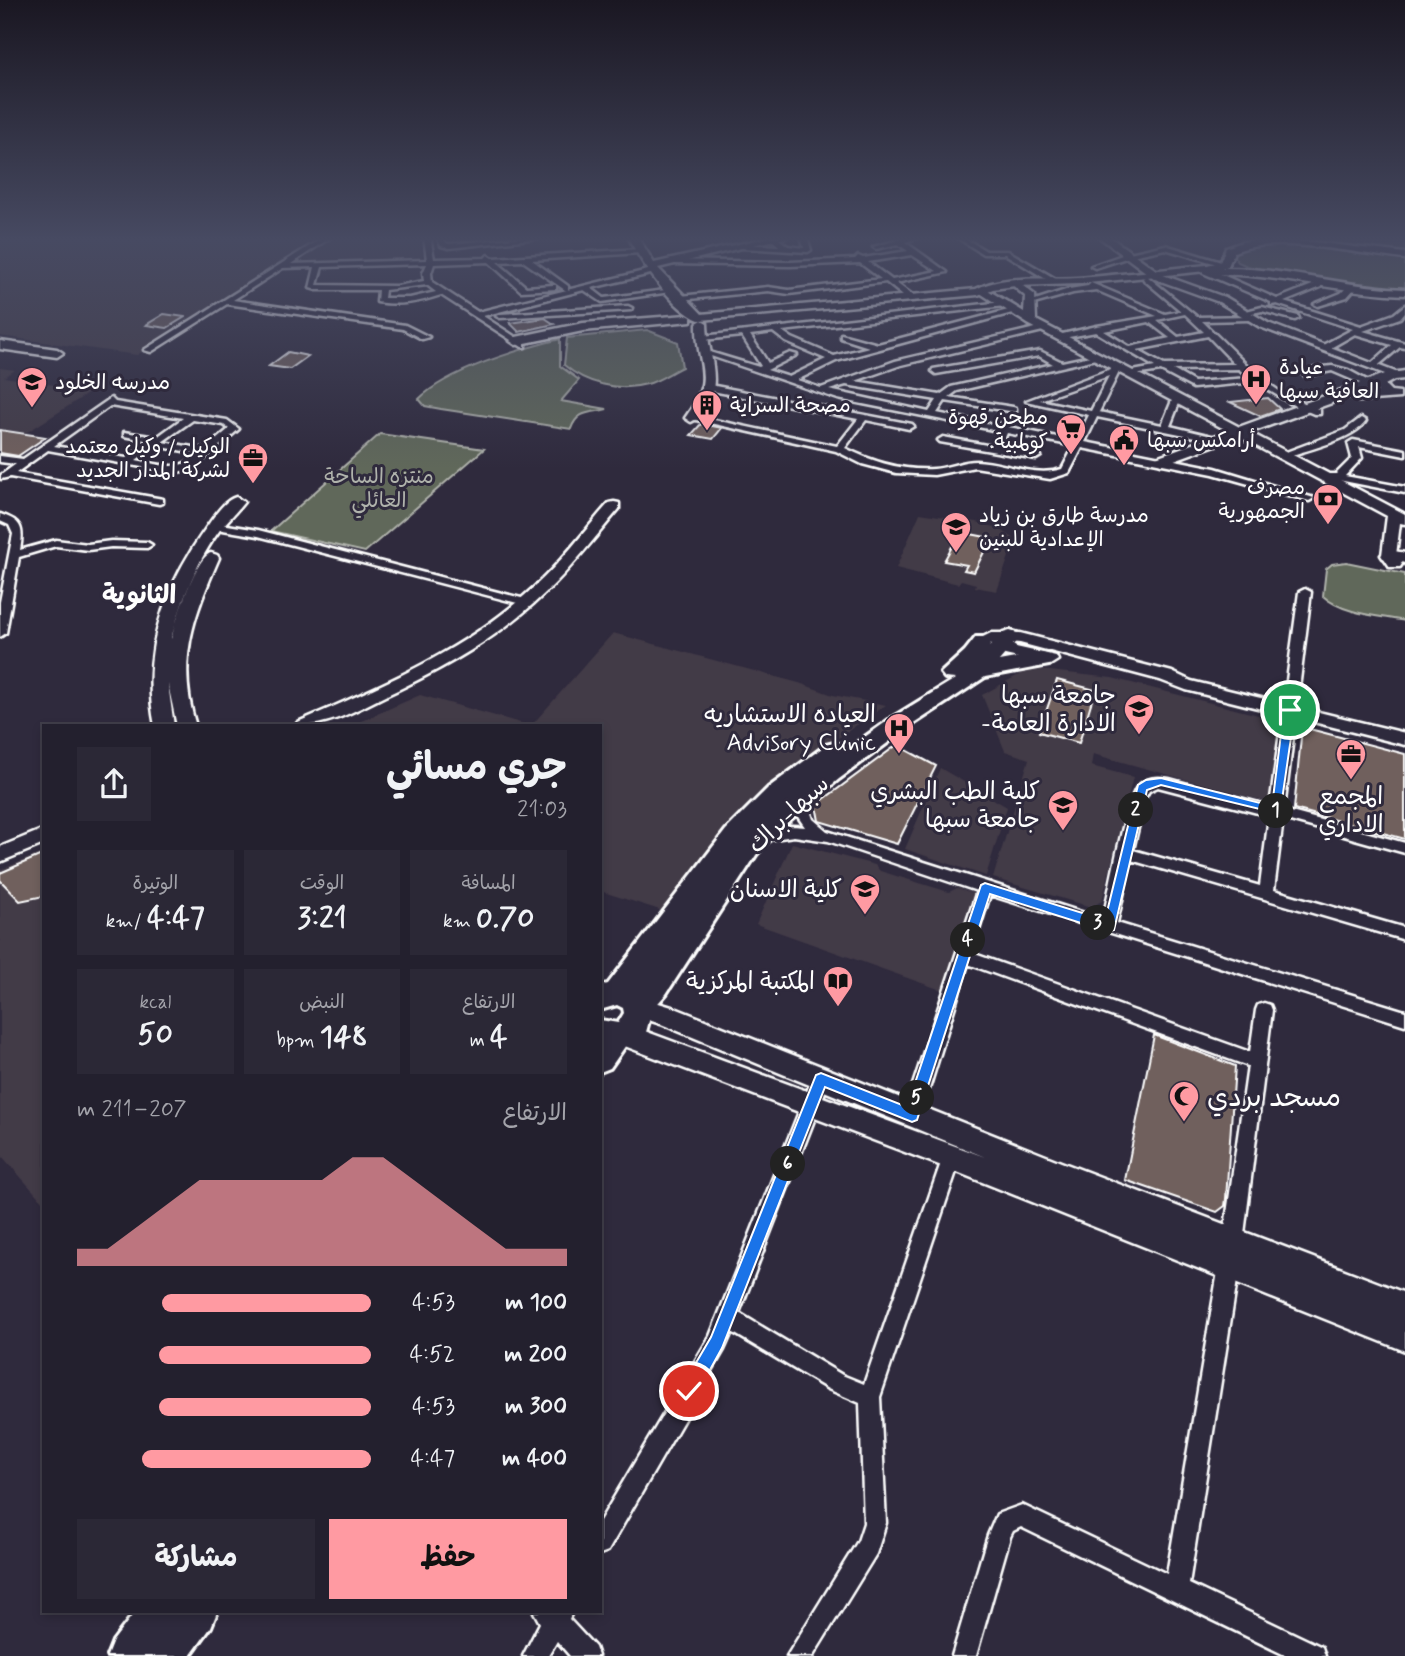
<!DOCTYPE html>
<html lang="ar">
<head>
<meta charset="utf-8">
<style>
	body { margin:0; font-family:Mynerve,"Playpen Sans Arabic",sans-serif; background:#2b2836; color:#f1f3f6; direction:rtl; height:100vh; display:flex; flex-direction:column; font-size:26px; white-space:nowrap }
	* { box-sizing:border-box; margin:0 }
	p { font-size:23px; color:#a3a3aa }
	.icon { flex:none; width:38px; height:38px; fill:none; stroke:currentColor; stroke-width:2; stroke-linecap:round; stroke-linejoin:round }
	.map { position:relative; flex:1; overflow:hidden; direction:ltr }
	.panel { position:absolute; left:42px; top:724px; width:560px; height:889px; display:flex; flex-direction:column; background:#23202e; border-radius:0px; box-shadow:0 4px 10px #0003,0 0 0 2px #403e4a; direction:rtl }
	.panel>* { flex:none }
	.pin { position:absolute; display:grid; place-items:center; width:60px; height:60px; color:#fff; margin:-30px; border:4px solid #fff; border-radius:50%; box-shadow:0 2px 7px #0007 }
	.km { position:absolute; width:35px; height:35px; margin:-18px; border-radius:50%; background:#222; color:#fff; font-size:19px; line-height:35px; text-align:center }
	.round { display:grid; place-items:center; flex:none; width:74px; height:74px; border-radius:0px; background:#2b2836 }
	.overview { display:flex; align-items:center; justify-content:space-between; height:119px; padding:0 35px }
	h1 { font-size:38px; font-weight:700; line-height:52px }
	.stats { display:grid; grid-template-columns:repeat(3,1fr); gap:10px; height:119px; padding:7px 35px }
	.stats div { display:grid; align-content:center; border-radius:0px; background:#2b2836; text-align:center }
	.stats b { font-size:30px; font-weight:700 }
	.stats small { font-size:19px; font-weight:400 }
	.stats p { font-size:19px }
	.chart { height:196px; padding:14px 35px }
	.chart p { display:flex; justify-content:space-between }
	.chart svg { width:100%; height:126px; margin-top:7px; fill:#ff9aa2; opacity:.7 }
	.cta { display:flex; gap:14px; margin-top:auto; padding:14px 35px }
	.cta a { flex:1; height:80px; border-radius:0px; background:#ff9aa2; color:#111; font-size:28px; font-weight:700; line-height:80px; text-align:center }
	.cta a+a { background:#2b2836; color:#f1f3f6 }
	ul { padding:0 35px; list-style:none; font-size:23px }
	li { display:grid; grid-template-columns:112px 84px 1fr; align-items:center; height:52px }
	li i { height:18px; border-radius:9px; background:#ff9aa2 }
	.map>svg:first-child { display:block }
	.built { fill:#423a47 }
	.green { fill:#60675a; stroke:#b0b3ac; stroke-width:2 }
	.building { fill:#6f605d; stroke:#fff; stroke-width:2 }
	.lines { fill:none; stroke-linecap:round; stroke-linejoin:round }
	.street-casing { stroke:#fff; stroke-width:5 }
	.secondary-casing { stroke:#fff; stroke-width:5 }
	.primary-casing { stroke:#fff; stroke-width:5 }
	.highway-casing { stroke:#fff; stroke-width:6 }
	.street { fill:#2f2a3d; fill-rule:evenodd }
	.secondary { fill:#2f2a3d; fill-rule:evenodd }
	.primary { fill:#2f2a3d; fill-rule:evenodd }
	.highway { fill:#2f2a3d; fill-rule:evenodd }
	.route { fill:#1a73e8; stroke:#fff; stroke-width:2 }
	.labels { text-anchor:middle; stroke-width:6; stroke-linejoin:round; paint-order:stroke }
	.far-poi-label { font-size:21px; fill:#fff; stroke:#2f2a3d; text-anchor:start }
	.far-park-label { font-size:21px; fill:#b0b3ac; stroke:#2f2a3d }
	.poi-label { font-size:24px; fill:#fff; stroke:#2f2a3d; text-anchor:end }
	.street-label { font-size:24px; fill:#fff; stroke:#2f2a3d }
	.far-district-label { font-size:26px; font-weight:bold; fill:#fff; stroke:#2f2a3d }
	.near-poi-label { font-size:28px; fill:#fff; stroke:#2f2a3d; text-anchor:start }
</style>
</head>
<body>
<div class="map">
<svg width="1405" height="1656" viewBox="0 0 1405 1656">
	<rect width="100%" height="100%" fill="#2f2a3d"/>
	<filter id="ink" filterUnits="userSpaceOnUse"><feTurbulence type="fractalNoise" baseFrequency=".0143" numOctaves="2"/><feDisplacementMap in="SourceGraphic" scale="14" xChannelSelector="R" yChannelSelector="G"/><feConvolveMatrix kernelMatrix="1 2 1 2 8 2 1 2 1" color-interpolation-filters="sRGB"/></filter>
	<g filter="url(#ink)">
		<path class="built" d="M0,237H321L137,355L0,336Z
			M333,237H419L423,257L415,260L291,265Z
			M0,368L15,370L4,377L92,391L26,433L0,429Z
			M920,513L977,522L998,528L1015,539L997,591L975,587L976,584L961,580L958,584L896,568Z
			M613,633L799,683L833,695L886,705L767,787L663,911L600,891V726H350L420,695L531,726Z
			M1041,670L1112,678L1282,721L1271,803L1093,754L1091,766L1133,777L1102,901L1091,907L993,878L1029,759L1005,751L982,695L1022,673Z
			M940,768L1007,807L986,876L905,849Z
			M792,843L875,865L880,871L949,892L957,888L979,895L944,991L756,924Z
			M44,852V1203L0,1154V870Z"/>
		<path class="green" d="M1246,237H1405V254L1325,244L1314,237Z
			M1257,245H1290L1405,259V292L1356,288L1247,266L1238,262L1233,255L1238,250Z
			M647,330L678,342L682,367C671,372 659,381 647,384C619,392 586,384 564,365L567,338Z
			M560,339V366L579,380L561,401L607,409C591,414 578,409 571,429L441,409L425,406L419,399C448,370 520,349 560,339Z
			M380,434L484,449L365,552L271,531Z
			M1346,562L1405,574V621C1380,616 1342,614 1323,596L1326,569L1332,564Z"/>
		<path class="building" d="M164,314L185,317L167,328L146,325Z
			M545,318L554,324L519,332L510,323Z
			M288,352L308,356L290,369L269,366Z
			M1268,398L1280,409L1260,416L1230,402Z
			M701,424H703L722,428L713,439L691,435Z
			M0,430L46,437L18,456L0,453Z
			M960,532L991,538L974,572L964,570L967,565L944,561Z
			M1057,680L1095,690L1079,743L1039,732Z
			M1302,727L1405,754V839L1294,809Z
			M897,745L936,766L897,844L819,821L816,805Z
			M44,854V896L20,901L0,880V873Z
			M1154,1035L1235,1066L1226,1199L1225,1206L1217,1212L1125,1180Z"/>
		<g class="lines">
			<g class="street-casing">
				<path id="street" d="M324,237H331L291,264L427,260L424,237H430L434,259L485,258L488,255L493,258L640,249L643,251L640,253L532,260L568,286V290H565L523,261L497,262L526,287L553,285H556V289L521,291L489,262L434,264L431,273L432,282L478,312L656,268L659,272L591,288L604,298L673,289L677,291L602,302L584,290L483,316L525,343V347H522L441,295C420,302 400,306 377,302L378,290H317L310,288L315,267L283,268L233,300L405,325L429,337L422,339L403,329L227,304L151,352L144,350ZM427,264L423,273L424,281L397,286L317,285L322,267ZM427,285L436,292L410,298H384L385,290Z
					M437,237H443L446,243L449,244L525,237H548L449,248L441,246Z
					M769,237H776L788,246L804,248L801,237H807L811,250L808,252L741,248L738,246L741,244L779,246Z
					M909,237H920L905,242L947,272L896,283L914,296V300H908L886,282L789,294L768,291L680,300L676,298L680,296L768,287L789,290L881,279L860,263L790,266L674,264L671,260L790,262L855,259L858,256L863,258L908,251L898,244L876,249L873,247ZM912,255L937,271L892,280L868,262Z
					M956,237H963L986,251H1008L1061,282L1054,284L1005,254H983Z
					M1165,245L1228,264L1224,266L1165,249L1132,256L1095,268L1091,266L1125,254Z
					M1203,269H1209L1277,299L1315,284L1316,280H1322L1321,287L1284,302L1361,326L1394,314L1405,305V312L1400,318L1363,331L1405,343V348L1400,347L1374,369L1370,366L1371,364L1392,345L1355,334L1327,350H1321V346L1353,329L1277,304L1271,305V302L1203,273Z
					M1147,276L1197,317L1252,316L1253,318L1249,320L1202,321L1260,378L1285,395L1320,410V414H1314L1295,406L1255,382L1193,388L1161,371L1127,376V372L1155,367L1096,332L1058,339V335L1097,326L1157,316L1096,290L1073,293L1030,305L1026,303L1069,289L1088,286L1091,283L1165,314L1181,311L1144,280L1143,278ZM1185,314L1204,332L1178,337L1157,320ZM1149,322L1170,338L1130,347L1104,331ZM1208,336L1235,364L1164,365L1137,350ZM1239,369L1249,378L1194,382L1173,370Z
					M1348,286L1355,288L1347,297L1318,306L1314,304L1341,293Z
					M1002,302L1006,304L1005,306L782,331L792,338L834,356L869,347L841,338V334L878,344L1016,308V312L836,361L797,380L821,388L895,361L1044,326L1048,328L1047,330L901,365L855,381L940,395L951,387L1053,364L1039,356L936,374L932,371L933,369L1040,351L1062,362L1100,354V358L957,391L949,397L1013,407L1016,408V412L945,401L937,413L1000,426L1004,419L1007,418L1012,421L1009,427L1076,441L1089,415L1026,401L1119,366L1123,369L1119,372L1099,412L1162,425L1173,398L1177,395L1181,398L1170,426L1224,439L1219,442L1097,417L1085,442L1215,468L1314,498L1309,501L1213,474L1082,448L1069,473L1050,479L975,467L934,475L896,473L862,464L836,451L687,418L691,415L837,446L858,419L707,390L706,388L710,385L912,424L914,426L909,429L866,420L845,448C873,462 902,471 934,469C948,468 962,461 976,461C1005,462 1034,478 1062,469L1074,446L1007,433L1001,447L1039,454L1041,456L1036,459L940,442L938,440L943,437L992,446L998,431L838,399L702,353L706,351L759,367L761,366L742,336L703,340L699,338L703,336ZM773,332L786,342L826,359L789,377L767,370L797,355L790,353L768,363L750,335ZM1109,376L1091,411L1040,400ZM846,385L937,400L929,412L829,390Z
					M628,306L632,308L631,310L500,318L496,316L500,314Z
					M1262,307L1298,316L1299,318L1295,320L1262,311L1242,315L1238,313Z
					M1332,366L1348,370L1374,384L1367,386L1332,371L1305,376L1301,373L1315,368Z
					M111,398L115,402L227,420L239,429L195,467L175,473L48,450L16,473L163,499V503L159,504L10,477L1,479V475L16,464L0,462V456L23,459ZM110,406L183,418L157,437L124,432V436L150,441L126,458L54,446ZM193,420L224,425L229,429L205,449L162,442ZM156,446L200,454C177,473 162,465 136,460Z
					M1361,418L1366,421C1355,439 1307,450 1286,457L1278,455L1345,430Z
					M1353,440L1405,450V456L1359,447L1362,458L1345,476L1405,487V493L1328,478V474H1336L1352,458L1348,443Z
					M0,514C22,521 24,528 20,550L56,540L88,544L111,541L147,542L152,545L147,548L111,547L88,550L56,546L19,557L6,633L0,637V602L13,534L9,525L0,521Z
					M215,523L258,530L529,600L531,602L525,605L258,536L211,528V524Z
					M1305,589L1311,592L1284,810L1405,843V853L1283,819L1274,890L1405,928V940L1131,860L1117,923L1405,1011V1025L990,895L972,953L1250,1052L1256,1010L1258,1005L1264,1003L1270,1005L1272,1010L1243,1242L1189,1584L1322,1647L1325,1656H1287L1021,1527L1013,1531L1010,1537L976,1656H952L988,1535L997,1514L1022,1505L1167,1574L1223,1242L1248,1066L968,964L921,1115L918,1121L912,1123L906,1121L903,1115L977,891L828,841L794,836L760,841L753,836C763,826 791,825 805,827L796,814L792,799L799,794L806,799L813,819L827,831L1103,919C1109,894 1125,801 1138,786C1146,777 1158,777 1169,779L1270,806L1299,592ZM1158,787L1269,816L1260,886L1133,850L1145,798L1149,791Z
					M821,1071L827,1074L830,1079L739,1313L842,1375L864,1384L943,1157L946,1151L952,1149L958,1151L961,1157L880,1397L886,1523L876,1554L813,1656H787L858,1541L864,1523L860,1403L828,1389L732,1332L724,1350L608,1551L600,1554V1521L710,1336L812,1079L815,1074Z
					M534,1612H572L569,1619L595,1647L598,1656H570L557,1641L548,1656H523L540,1623Z"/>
			</g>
			<g class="secondary-casing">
				<path id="secondary" d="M628,237H638L654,263L770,237H787L658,268L703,315V319L699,320C673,310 641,262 628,237Z
					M1099,237H1110L1163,275L1227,298L1268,323L1403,375L1393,377L1260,327L1219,302L1155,279Z
					M1015,280L1035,295L1036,320L1405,514V524L1400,523L1396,555L1402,564L1400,567H1390L1382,555L1387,516L1028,324L977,291L986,289L1024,312L1025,296L1010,283Z
					M702,320L707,323C707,354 725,383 703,411C699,416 697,419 691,422L685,418C717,374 696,370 697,323Z
					M614,502L619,503V509C595,537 572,568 545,593C499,638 442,669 385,696C355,711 329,726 295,726L298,722C381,686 467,650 534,587C562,562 584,531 609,503Z
					M991,633H1020L1172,672L1191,681L1405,733V745L1186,690L1160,680L1020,643L1009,642L1016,647L1056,656L1058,660L1050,665L1005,655L990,644L983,646L975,641Z
					M44,829V844L0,862V847Z"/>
			</g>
			<g class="primary-casing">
				<path id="primary" d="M1262,239L1313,242L1405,253V259C1360,254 1274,234 1234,252L1228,266L1222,268C1284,267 1343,287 1405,289V295C1340,293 1277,274 1211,274L1206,271L1078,284L1015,286L993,289L978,295L701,320L695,317L701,314L976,289C1006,274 1044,280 1077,278C1121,275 1164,269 1207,265L1220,262L1226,248L1242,242Z
					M687,315L691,317V321L583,331L516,345L510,341L516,337L583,323Z
					M0,341L57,349L63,353L57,357L0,349Z
					M1405,371V379L1394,380L1385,385L1391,391L1400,392V398L1359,401L1354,400V395L1166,463L1161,464L1154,460L1156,457L1385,374ZM1373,388L1378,392L1358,393Z
					M236,497L244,502C237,511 229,519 222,527C197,560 183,597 172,636L171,639C176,623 195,557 211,553L217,555L219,558C193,618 176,661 196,726H177L168,684L174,726H155C140,653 164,587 206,528C213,518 224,500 236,497Z
					M1389,550L1405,553V563L1383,558L1381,555Z
					M639,997L675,1008L1061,1162L1405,1293V1351L947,1168L614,1042L611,1034L614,1026L623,1023L985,1157L661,1024L630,1014L627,1007L630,1000Z"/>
			</g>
			<g class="highway-casing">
				<path id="highway" d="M1010,631L1017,633L1020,637L999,661L1042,653L1049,655L1052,660L1049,665L985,677L909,727L839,779L778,830L756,855L666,994L652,1010L646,1032L639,1041L626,1045L610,1068L600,1072V1020L618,1023L624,1013L623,1008L617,1005L600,1010V986L608,984L726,830L768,788L826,745L834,743L842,745L845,751L893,717L955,679L945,678L941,673L965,651L976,637H990L993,641L989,647L1003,633Z
					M135,1612H217L211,1627L190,1656H107L113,1641Z"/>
			</g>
			<use href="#street" class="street"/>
			<use href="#secondary" class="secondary"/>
			<use href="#primary" class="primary"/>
			<use href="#highway" class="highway"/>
		</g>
	</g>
	<linearGradient id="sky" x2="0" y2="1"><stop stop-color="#1a1722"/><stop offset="0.51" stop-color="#474a62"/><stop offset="1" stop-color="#474a62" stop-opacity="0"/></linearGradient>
	<rect width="1405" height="469" fill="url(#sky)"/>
	<path class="route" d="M1290,707L1295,710L1280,814L1161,785L1147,790L1114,930L1109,932L990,894L917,1120L912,1122L825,1087L722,1348L695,1397L689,1400L683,1397L680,1391L683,1385L711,1337L816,1075L821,1073L907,1107L981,885L985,883L1105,920L1138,785L1146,780L1161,778L1272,806L1284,710Z"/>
	<defs>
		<g id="hospital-pin" transform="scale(1.575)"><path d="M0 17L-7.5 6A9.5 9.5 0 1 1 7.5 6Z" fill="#ff9aa2" stroke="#2f2a3d"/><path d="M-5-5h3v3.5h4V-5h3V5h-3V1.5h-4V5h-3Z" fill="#111"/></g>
		<g id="school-pin" transform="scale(1.575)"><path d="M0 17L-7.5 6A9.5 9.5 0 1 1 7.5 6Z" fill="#ff9aa2" stroke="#2f2a3d"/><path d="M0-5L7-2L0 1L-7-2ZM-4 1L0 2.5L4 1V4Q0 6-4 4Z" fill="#111"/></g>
		<g id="building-pin" transform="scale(1.575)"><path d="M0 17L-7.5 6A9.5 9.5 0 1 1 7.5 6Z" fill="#ff9aa2" stroke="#2f2a3d"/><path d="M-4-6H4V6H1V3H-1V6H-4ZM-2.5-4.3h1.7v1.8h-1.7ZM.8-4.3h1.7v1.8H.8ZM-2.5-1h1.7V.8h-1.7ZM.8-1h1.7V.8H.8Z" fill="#111"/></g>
		<g id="supermarket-pin" transform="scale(1.575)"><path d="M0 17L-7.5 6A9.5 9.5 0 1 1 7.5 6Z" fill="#ff9aa2" stroke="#2f2a3d"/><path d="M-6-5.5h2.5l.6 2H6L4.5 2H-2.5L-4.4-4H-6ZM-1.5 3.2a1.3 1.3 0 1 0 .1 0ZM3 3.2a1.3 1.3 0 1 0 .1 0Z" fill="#111"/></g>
		<g id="civic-pin" transform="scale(1.575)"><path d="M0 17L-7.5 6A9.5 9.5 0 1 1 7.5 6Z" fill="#ff9aa2" stroke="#2f2a3d"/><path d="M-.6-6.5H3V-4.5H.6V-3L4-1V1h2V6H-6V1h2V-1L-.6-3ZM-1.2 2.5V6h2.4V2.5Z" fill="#111"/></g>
		<g id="office-pin" transform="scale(1.575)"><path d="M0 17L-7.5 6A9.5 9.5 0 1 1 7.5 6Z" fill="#ff9aa2" stroke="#2f2a3d"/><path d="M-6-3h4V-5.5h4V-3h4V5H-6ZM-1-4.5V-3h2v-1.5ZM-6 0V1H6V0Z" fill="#111"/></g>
		<g id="bank-pin" transform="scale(1.575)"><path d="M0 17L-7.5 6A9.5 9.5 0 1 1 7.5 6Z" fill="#ff9aa2" stroke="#2f2a3d"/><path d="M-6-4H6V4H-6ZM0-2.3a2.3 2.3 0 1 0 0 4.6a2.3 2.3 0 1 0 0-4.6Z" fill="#111"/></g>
		<g id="university-pin" transform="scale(1.575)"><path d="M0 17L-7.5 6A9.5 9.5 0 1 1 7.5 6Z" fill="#ff9aa2" stroke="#2f2a3d"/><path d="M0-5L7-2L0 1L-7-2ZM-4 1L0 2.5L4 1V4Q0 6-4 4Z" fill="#111"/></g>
		<g id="library-pin" transform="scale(1.575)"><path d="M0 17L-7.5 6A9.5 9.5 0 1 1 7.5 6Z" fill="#ff9aa2" stroke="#2f2a3d"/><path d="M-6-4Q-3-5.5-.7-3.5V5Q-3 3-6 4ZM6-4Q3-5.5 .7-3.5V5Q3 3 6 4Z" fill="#111"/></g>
		<g id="mosque-pin" transform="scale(1.575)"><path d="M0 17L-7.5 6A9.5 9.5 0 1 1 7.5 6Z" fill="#ff9aa2" stroke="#2f2a3d"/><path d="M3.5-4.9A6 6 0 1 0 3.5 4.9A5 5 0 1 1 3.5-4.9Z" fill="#111"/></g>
	</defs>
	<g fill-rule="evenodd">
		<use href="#hospital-pin" x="1256" y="379"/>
		<use href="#school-pin" x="32" y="382"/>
		<use href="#building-pin" x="707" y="405"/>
		<use href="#supermarket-pin" x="1071" y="429"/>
		<use href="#civic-pin" x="1124" y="440"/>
		<use href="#office-pin" x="253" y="458"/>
		<use href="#bank-pin" x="1328" y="499"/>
		<use href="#school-pin" x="956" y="527"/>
		<use href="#university-pin" x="1139" y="709"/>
		<use href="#hospital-pin" x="899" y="728"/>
		<use href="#office-pin" x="1351" y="754"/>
		<use href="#university-pin" x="1063" y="805"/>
		<use href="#university-pin" x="865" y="889"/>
		<use href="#library-pin" x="838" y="981"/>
		<use href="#mosque-pin" x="1184" y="1096"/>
	</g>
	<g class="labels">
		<g class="far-poi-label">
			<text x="1279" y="374">عيادة<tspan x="1279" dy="24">العافية سبها</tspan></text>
			<text x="55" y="389">مدرسه الخلود</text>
			<text x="730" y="412">مصحة السراية</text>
			<text x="1048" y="424" text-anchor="end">مطحن قهوة<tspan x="1048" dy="24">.كولمبية</tspan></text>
			<text x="1147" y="447">أرامكس سبها</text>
			<text x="230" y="453" text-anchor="end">الوكيل / وكيل معتمد<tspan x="230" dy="24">لشركة المدار الجديد</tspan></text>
			<text x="1305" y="494" text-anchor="end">مصرف<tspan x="1305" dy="24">الجمهورية</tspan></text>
			<text x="979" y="522">مدرسة طارق بن زياد<tspan x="979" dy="24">الإعدادية للبنين</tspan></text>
		</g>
		<g class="far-park-label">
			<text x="379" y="483">منتزه الساحة<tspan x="379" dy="24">العائلي</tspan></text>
		</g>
		<g class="poi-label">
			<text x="1116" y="703">جامعة سبها<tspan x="1116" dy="28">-الادارة العامة</tspan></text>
			<text x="876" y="722">العياده الاستشاريه<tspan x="876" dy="28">Advisory Clinic</tspan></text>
			<text x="1040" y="799">كلية الطب البشري<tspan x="1040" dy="28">جامعة سبها</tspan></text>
			<text x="1351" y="804" text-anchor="middle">المجمع<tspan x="1351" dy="28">الاداري</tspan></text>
			<text x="842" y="897">كلية الاسنان</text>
			<text x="815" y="989">المكتبة المركزية</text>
		</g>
		<g class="street-label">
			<text transform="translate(788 814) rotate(-43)" y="8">سبها-براك</text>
		</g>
		<g class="far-district-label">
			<text x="139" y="603">الثانوية</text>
		</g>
		<g class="near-poi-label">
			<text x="1207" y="1106">مسجد بردي</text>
		</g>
	</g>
</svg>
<div class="pin" style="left:1290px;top:710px;background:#1e9e55"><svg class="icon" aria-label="arrive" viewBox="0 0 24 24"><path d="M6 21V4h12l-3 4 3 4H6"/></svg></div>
<div class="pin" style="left:689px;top:1391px;background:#d93025"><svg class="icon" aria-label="check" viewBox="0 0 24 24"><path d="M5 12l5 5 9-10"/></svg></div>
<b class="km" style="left:1276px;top:811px">1</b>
<b class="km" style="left:1136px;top:810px">2</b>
<b class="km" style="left:1098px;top:923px">3</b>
<b class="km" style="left:968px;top:940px">4</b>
<b class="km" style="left:917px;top:1098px">5</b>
<b class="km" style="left:788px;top:1164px">6</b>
<section class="panel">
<div class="overview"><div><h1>جري مسائي</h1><p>21:03</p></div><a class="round"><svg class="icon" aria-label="share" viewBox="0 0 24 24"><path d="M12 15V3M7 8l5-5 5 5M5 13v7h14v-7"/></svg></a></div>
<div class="stats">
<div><p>المسافة</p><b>0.70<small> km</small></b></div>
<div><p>الوقت</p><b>3:21</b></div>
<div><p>الوتيرة</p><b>4:47<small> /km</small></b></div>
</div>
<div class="stats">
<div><p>الارتفاع</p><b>4<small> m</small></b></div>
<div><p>النبض</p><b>148<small> bpm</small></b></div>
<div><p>kcal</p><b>50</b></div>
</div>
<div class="chart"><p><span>الارتفاع</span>207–211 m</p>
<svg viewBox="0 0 160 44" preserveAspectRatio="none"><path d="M0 44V38L10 38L20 30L30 22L40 14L50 14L60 14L70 14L80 14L90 6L100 6L110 14L120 22L130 30L140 38L150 38L160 38V44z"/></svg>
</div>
<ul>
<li><b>100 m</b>4:53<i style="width:71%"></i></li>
<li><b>200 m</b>4:52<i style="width:72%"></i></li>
<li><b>300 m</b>4:53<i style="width:72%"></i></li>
<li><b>400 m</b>4:47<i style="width:78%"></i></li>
</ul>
<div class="cta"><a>حفظ</a><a>مشاركة</a></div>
</section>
</div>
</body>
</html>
